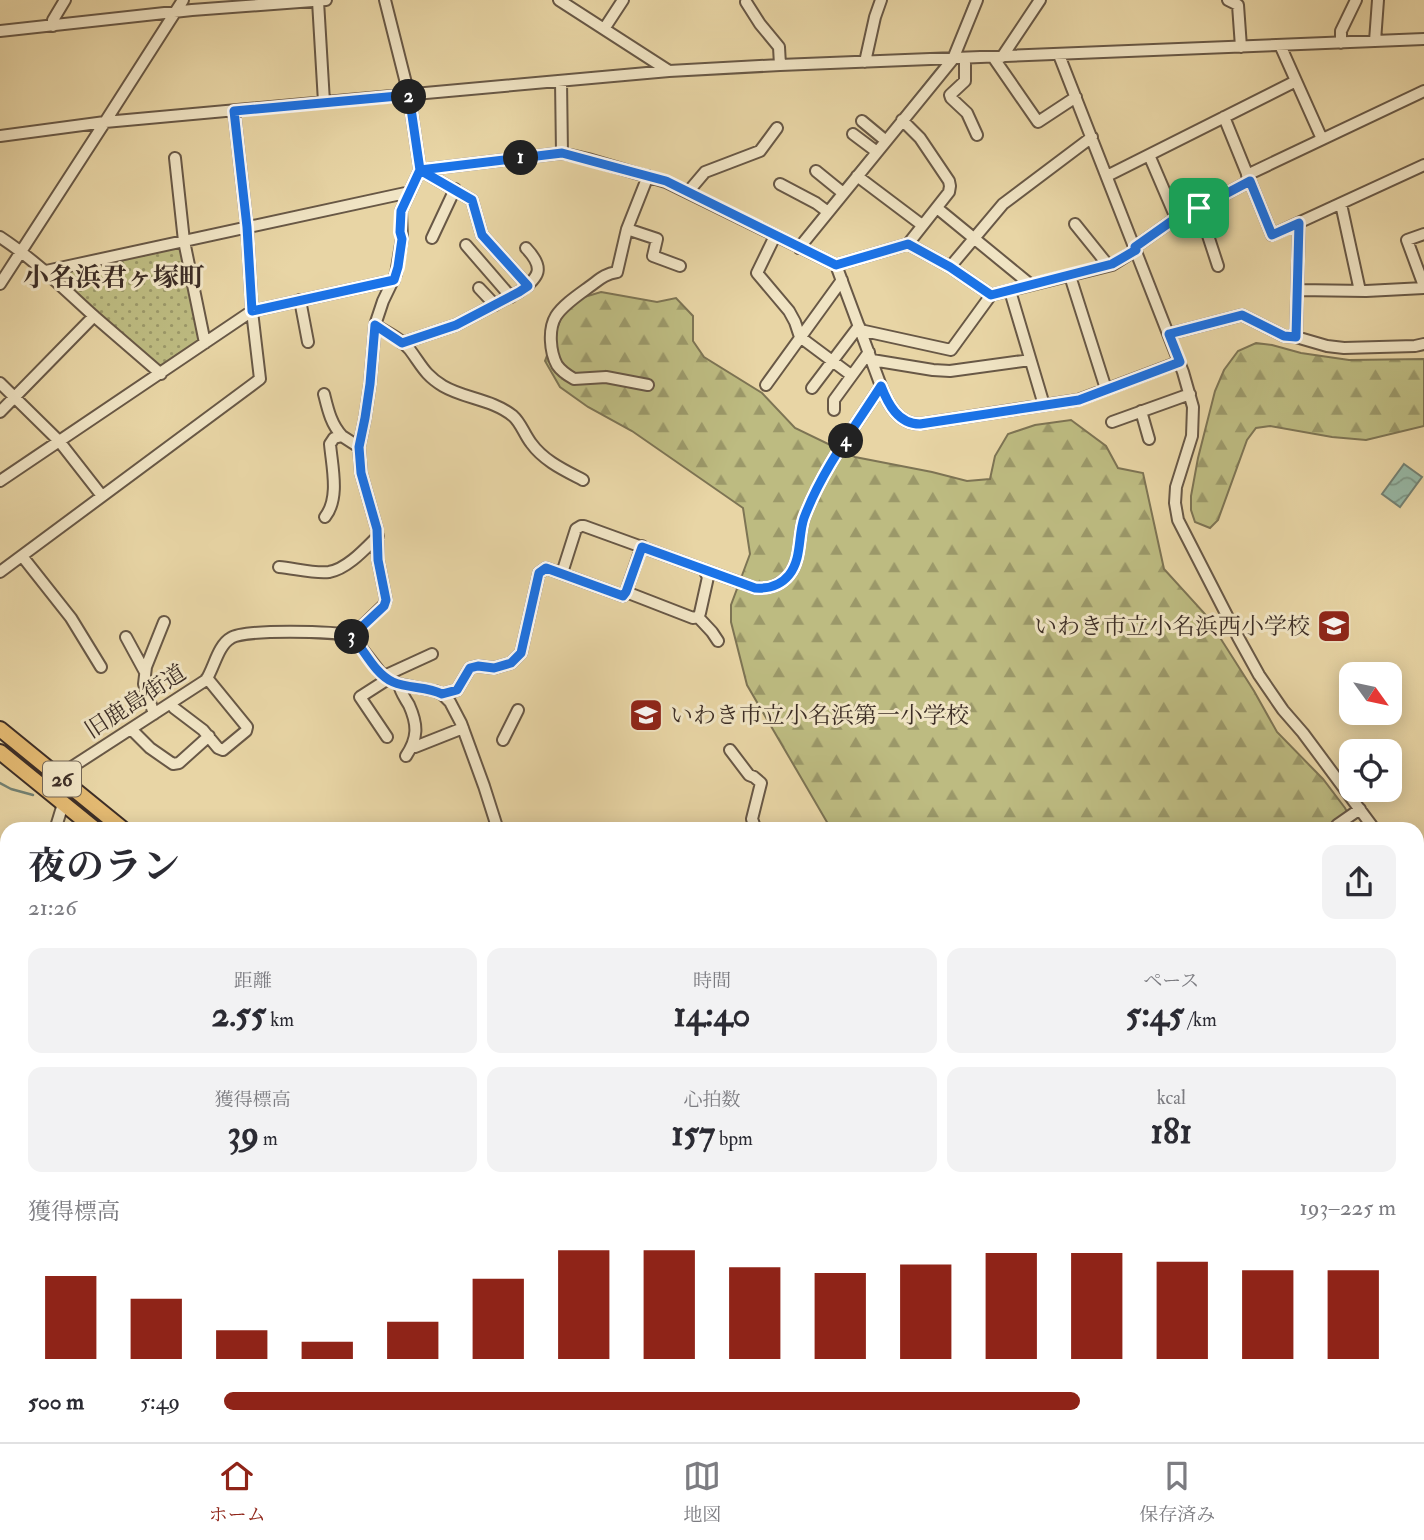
<!DOCTYPE html>
<html lang="ja">
<head>
<meta charset="utf-8">
<style>
	body { margin:0; font-family:"IM FELL Double Pica","Noto Serif JP",serif; background:#f2f2f3; color:#2b2b33; height:100vh; display:flex; flex-direction:column; font-size:26px; white-space:nowrap }
	* { box-sizing:border-box; margin:0 }
	p { font-size:23px; color:#7c7c81 }
	.icon { flex:none; width:38px; height:38px; fill:none; stroke:currentColor; stroke-width:2; stroke-linecap:round; stroke-linejoin:round }
	.map { position:relative; flex:1; overflow:hidden }
	.sheet { position:absolute; left:0px; top:822px; width:1424px; height:620px; display:flex; flex-direction:column; background:#fff; border-radius:21px 21px 0 0; box-shadow:0 4px 18px #0003 }
	.sheet>* { flex:none }
	.needle { width:46px; rotate:123deg }
	.controls { position:absolute; left:1339px; top:662px; display:grid; gap:14px }
	.controls a { display:grid; place-items:center; width:63px; height:63px; border-radius:14px; background:#fff; box-shadow:0 4px 18px #0003; font-size:35px }
	.pin { position:absolute; display:grid; place-items:center; width:60px; height:60px; color:#fff; margin:-30px; border-radius:14px; box-shadow:0 4px 10px #0006 }
	.km { position:absolute; width:35px; height:35px; margin:-18px; border-radius:50%; background:#222; color:#fff; font-size:19px; line-height:35px; text-align:center }
	.round { display:grid; place-items:center; flex:none; width:74px; height:74px; border-radius:14px; background:#f2f2f3 }
	.head { display:flex; align-items:center; justify-content:space-between; height:119px; padding:0 28px }
	h1 { font-size:38px; font-weight:700; line-height:52px }
	.stats { display:grid; grid-template-columns:repeat(3,1fr); gap:10px; height:119px; padding:7px 28px }
	.stats div { display:grid; align-content:center; border-radius:14px; background:#f2f2f3; text-align:center }
	.stats b { font-size:35px; font-weight:700 }
	.stats small { font-size:19px; font-weight:400 }
	.stats p { font-size:19px }
	.chart { height:196px; padding:14px 28px }
	.chart p { display:flex; justify-content:space-between }
	.chart svg { width:100%; height:126px; margin-top:7px; stroke:#8f2418; stroke-width:6 }
	ul { padding:0 28px; list-style:none; font-size:23px }
	li { display:grid; grid-template-columns:112px 84px 1fr; align-items:center; height:52px }
	li i { height:18px; border-radius:9px; background:#8f2418 }
	.tab-bar { display:flex; justify-content:space-around; align-items:center; height:98px; border-top:2px solid #e1e1e2; background:#fff; font-size:19px; color:#7c7c81 }
	.tab-bar a { display:grid; justify-items:center; gap:4px }
	.tab-bar .current { color:#8f2418 }
	.map>svg:first-child { display:block }
	.grass { fill:url(#grass-dots); stroke:#7d7454; stroke-width:2 }
	.forest { fill:url(#forest-firs); stroke:#7d7454; stroke-width:2 }
	.water { fill:url(#water-waves); stroke:#738173; stroke-width:2 }
	.lines { fill:none; stroke-linecap:round; stroke-linejoin:round }
	.stream { stroke:#738173; stroke-width:2.5 }
	.minor-casing { stroke:#685846; stroke-width:14 }
	.major-casing { stroke:#3d2e26; stroke-width:18 }
	.minor { stroke:#f0e4c4; stroke-width:10 }
	.major { stroke:#e4ba72; stroke-width:14 }
	.route-casing { stroke:#fff; stroke-width:14 }
	.route { stroke:#1a73e8; stroke-width:9 }
	.labels { text-anchor:middle; stroke-width:6; stroke-linejoin:round; paint-order:stroke }
	.shield { fill:#f0e4c4; stroke:#736555; stroke-width:2 }
	.shield-label { font-size:21px; font-weight:bold; fill:#3d2e26 }
	.poi-label { font-size:23px; fill:#3d2e26; stroke:#f0e4c4; text-anchor:end }
	.street-label { font-size:23px; fill:#3d2e26; stroke:#f0e4c4 }
	.quarter-label { font-size:26px; font-weight:bold; fill:#3d2e26; stroke:#f0e4c4 }
</style>
</head>
<body>
<div class="map">
<svg width="1424" height="1442" viewBox="0 0 1424 1442">
	<defs>
		<pattern id="grass-dots" width="8" height="8" patternUnits="userSpaceOnUse" patternTransform="scale(1.75)"><rect width="8" height="8" fill="#bdbb81"/><path d="M2 2h.1M6 6h.1" fill="none" stroke="#9b9869" stroke-width="1.8" stroke-linecap="round"/></pattern>
		<pattern id="forest-firs" width="22" height="20" patternUnits="userSpaceOnUse" patternTransform="scale(1.75)"><rect width="22" height="20" fill="#bdbb81"/><path d="M5 1l3.5 6h-7zM16 11l3.5 6h-7z" fill="#9b9869"/></pattern>
		<pattern id="water-waves" width="16" height="10" patternUnits="userSpaceOnUse" patternTransform="scale(1.75)"><rect width="16" height="10" fill="#97b9a7"/><path d="M0 5q4-4 8 0t8 0" fill="none" stroke="#7c9788"/></pattern>
	</defs>
	<rect width="100%" height="100%" fill="#e8d5a5"/>
	<filter id="stains"><feTurbulence type="fractalNoise" baseFrequency=".00286" numOctaves="4"/><feColorMatrix values="0 0 0 0 .2 0 0 0 0 .09 0 0 0 0 .02 0 0 0 .5 -.17"/></filter>
	<radialGradient id="worn" r=".72"><stop offset=".6" stop-color="#630" stop-opacity="0"/><stop offset="1" stop-color="#630" stop-opacity=".3"/></radialGradient>
	<path class="grass" d="M184,241L205,343L161,374L46,271Z"/>
	<path class="forest" d="M601,292L657,302L676,298L693,316V341L704,357L762,393L795,428L855,457L932,472L967,481L990,479L995,456L1008,434L1035,425L1071,420L1106,446L1118,468L1143,473L1164,569L1205,614L1254,691L1277,732L1323,779L1345,808L1356,829H831L747,685L731,622V605L750,554L743,508L632,431L588,407L560,387L545,361L562,315L581,298Z
		M1256,343L1272,345L1301,353L1349,360L1424,359V426L1366,440L1332,437L1270,426L1256,428L1247,440L1218,520L1210,528L1195,522L1191,510V496L1198,458L1215,391L1224,370L1238,351Z
		M1418,843L1424,844V959L1418,965Z
		M1424,1069V1243L1418,1244V1074Z
		M1424,1324V1442H1313L1312,1435H1418V1328Z"/>
	<path class="water" d="M1404,464L1422,477L1400,507L1382,494Z"/>
	<g class="lines">
		<path class="stream" d="M967,10L971,0
			M885,134L942,63
			M840,188L872,150
			M825,207L836,193
			M805,232L821,212
			M0,783L11,789L33,795"/>
		<g class="minor-casing">
			<path id="minor" d="M559,0L669,71
				M1228,0L1238,5L1241,47
				M318,1L324,102
				M746,2L760,24L779,47L780,65
				M53,26V20L65,0
				M604,29L623,0
				M0,31L192,10L326,0
				M1375,41L1378,0
				M1341,43V31L1356,0
				M1280,45L1322,139
				M1059,55L1183,372L1193,407L1192,436L1176,487L1175,503L1178,520L1238,637L1259,675L1283,710L1303,733L1375,830
				M993,57L1038,122L1076,97
				M1002,57L1040,0
				M965,59V81L950,95L951,98L967,113L977,135
				M865,62L875,17L881,0
				M561,81L562,153
				M1224,117L1272,235L1424,165
				M902,120L920,138L949,181L950,186L949,192L908,244
				M862,121L886,141
				M853,134L877,152
				M0,136L105,122L669,71L780,65L1424,39
				M1149,155L1176,218
				M175,158L184,241L205,343
				M420,170L562,153L588,159L666,182L836,265L881,386C854,428 822,470 804,518C798,535 802,559 789,575C780,586 769,589 755,588L584,526H581L576,529L562,573
				M420,170L472,200L482,235L528,286
				M816,171L843,193
				M1247,175L1424,91
				M648,176L627,229L617,272C604,274 599,280 589,287C578,295 563,305 556,316C548,329 550,352 557,365C561,371 567,375 574,379L606,377L648,385
				M857,176L922,225
				M1107,176L1296,81
				M780,184L816,203L828,212
				M688,192L705,172L760,151L777,128
				M1341,204L1360,291
				M937,208L1031,285
				M1199,208L1218,266
				M1075,224L1108,265
				M627,229L657,239L653,256L680,266
				M1424,234L1407,240L1424,286
				M775,236L757,273L789,311L795,322L800,337L851,375
				M0,237C35,260 64,289 95,317C117,336 139,355 161,374
				M432,238L455,189
				M466,245L511,297
				M1135,247L1176,218L1199,208L1250,181
				M799,248L953,59L977,0
				M836,265L908,244L950,267L991,295L1112,265L1136,250
				M950,267L1003,204L1092,137
				M46,271L410,192
				M1070,276L1106,389
				M0,284L105,122L183,0
				M479,288L495,305
				M1298,290L1366,291L1424,288
				M1010,291L1044,405
				M300,300L308,342
				M375,325C386,332 402,339 410,350C422,366 425,375 443,386C465,399 492,399 513,416C521,423 524,434 531,443C544,461 564,470 583,480
				M860,330L951,350L991,295
				M1169,334L1242,315L1284,336L1296,337L1327,346L1344,348L1415,346L1424,344
				M1296,337L1299,223
				M402,343L456,325L519,292C540,277 545,268 526,248
				M872,360L933,370L950,371L1030,360
				M0,383L59,441L102,496
				M766,385L842,280
				M881,386C888,404 898,424 920,424L1078,400L1179,362
				M812,388L859,326
				M324,394C328,410 331,424 342,436
				M834,410V400L869,352
				M1141,411L1149,439
				M0,412L94,316
				M1112,422L1190,394
				M0,481L252,311L394,280
				M325,517C340,498 332,467 330,444L334,438L342,436L359,447
				M22,556L71,618L101,667
				M279,567C293,568 315,574 329,572C347,569 365,549 378,536
				M0,572L260,379L252,311L247,227L234,111
				M626,592L693,618L698,617L700,613L708,577L704,570
				M698,617L712,632L718,641
				M352,636L384,605L386,600L378,560L377,529L361,473L359,447L365,418L370,384L375,325L383,301L396,274L402,239L401,211L420,170L409,95L385,0
				M126,637L145,672
				M384,676L432,654
				M399,684C400,692 405,698 409,705C418,725 418,738 406,756
				M442,694L457,690L470,668L478,666L494,668L511,663L521,653L539,573L546,568L623,596L626,592L642,546
				M171,703L174,708L203,730L218,748L223,750L246,731L247,727L207,678
				M154,714L144,684L146,667L164,622
				M131,729L150,748L173,764L179,763L209,736
				M387,737L360,697L388,679
				M503,740L518,710
				M412,746L415,747L463,728
				M730,750L749,775L754,777L761,783L752,819L756,830
				M44,788L58,776L206,680C214,668 218,645 231,638C244,629 335,631 352,636L380,672L390,680L399,684L435,691L442,694L450,702L461,723L484,786L498,830
				M1337,825L1360,809
				M55,830L63,804
				M0,883L7,878
				M1418,938L1424,939
				M0,989L7,998
				M0,1075L7,1071
				M0,1087L7,1083
				M0,1101L7,1113
				M1,1205L7,1202
				M0,1295L7,1284
				M20,1435L31,1442
				M166,1435L172,1442
				M362,1435L367,1442
				M1039,1435L1045,1442
				M1082,1435L1087,1442
				M103,1442L107,1435
				M231,1442L240,1435
				M441,1442L446,1435
				M799,1442L804,1435
				M1163,1442L1176,1435"/>
		</g>
		<g class="major-casing">
			<path id="major" d="M0,729L124,830
				M0,752L96,830
				M838,1435L846,1442
				M866,1435L874,1442"/>
		</g>
		<use href="#minor" class="minor"/>
		<use href="#major" class="major"/>
	</g>
	<g class="lines">
		<g class="route-casing">
			<path id="route" d="M1199,208L1176,218L1135,247L1136,250L1112,264L991,295L950,267L908,244L836,265L666,181L562,153L420,170L401,211L400,232L402,239L398,267L394,280L252,311L247,227L234,111L409,95L420,170L472,200L482,235L528,286L519,292L456,325L402,343L375,325L370,384L365,418L359,447L361,473L377,529L378,560L386,600L384,606L352,636C365,651 375,674 393,682C409,689 427,686 442,694L457,690L470,668L478,666L494,668L511,663L521,653L539,573L546,568L623,596L626,592L642,547L755,588C769,589 780,586 789,575C802,559 798,535 804,518C822,470 854,428 881,386C888,404 898,424 920,424L1079,400L1180,362L1169,334L1242,315L1284,336L1296,337L1299,223L1272,235L1250,181L1199,208"/>
		</g>
		<use href="#route" class="route"/>
	</g>
	<defs>
		<g id="school-square" transform="scale(1.75)"><rect x="-9" y="-9" width="18" height="18" rx="4" fill="#8f2418" stroke="#f0e4c4"/><path d="M0-5L7-2L0 1L-7-2ZM-4 1L0 2.5L4 1V4Q0 6-4 4Z" fill="#fff"/></g>
	</defs>
	<g fill-rule="evenodd">
		<use href="#school-square" x="1334" y="626"/>
		<use href="#school-square" x="646" y="715"/>
	</g>
	<g class="labels">
		<rect class="shield" x="43" y="761.5" width="38" height="35" rx="5"/>
		<g class="shield-label">
			<text x="62" y="786">26</text>
		</g>
		<g class="poi-label">
			<text x="1310" y="634">いわき市立小名浜西小学校</text>
			<text x="670" y="723" text-anchor="start">いわき市立小名浜第一小学校</text>
		</g>
		<g class="street-label">
			<text transform="translate(135 701) rotate(-33)" y="8">旧鹿島街道</text>
		</g>
		<g class="quarter-label">
			<text x="114" y="286">小名浜君ヶ塚町</text>
		</g>
	</g>
	<rect width="100%" height="100%" filter="url(#stains)"/>
	<rect width="100%" height="100%" fill="url(#worn)"/>
</svg>
<div class="controls">
<a><svg class="needle" viewBox="-14 -14 28 28"><path d="M0-13l5 13h-10z" fill="#e53935"/><path d="M0 13l5-13h-10z" fill="#7c7c81"/></svg></a>
<a><svg class="icon" aria-label="locate" viewBox="0 0 24 24"><circle cx="12" cy="12" r="6"/><path d="M12 2v4M12 18v4M2 12h4M18 12h4"/></svg></a>
</div>
<div class="pin" style="left:1199px;top:208px;background:#1e9e55"><svg class="icon" aria-label="arrive" viewBox="0 0 24 24"><path d="M6 21V4h12l-3 4 3 4H6"/></svg></div>
<b class="km" style="left:521px;top:158px">1</b>
<b class="km" style="left:409px;top:97px">2</b>
<b class="km" style="left:352px;top:637px">3</b>
<b class="km" style="left:846px;top:441px">4</b>
<section class="sheet">
<div class="head"><div><h1>夜のラン</h1><p>21:26</p></div><a class="round"><svg class="icon" aria-label="share" viewBox="0 0 24 24"><path d="M12 15V3M7 8l5-5 5 5M5 13v7h14v-7"/></svg></a></div>
<div class="stats">
<div><p>距離</p><b>2.55<small> km</small></b></div>
<div><p>時間</p><b>14:40</b></div>
<div><p>ペース</p><b>5:45<small> /km</small></b></div>
</div>
<div class="stats">
<div><p>獲得標高</p><b>39<small> m</small></b></div>
<div><p>心拍数</p><b>157<small> bpm</small></b></div>
<div><p>kcal</p><b>181</b></div>
</div>
<div class="chart"><p><span>獲得標高</span>193–225 m</p>
<svg viewBox="0 0 160 44" preserveAspectRatio="none"><path d="M5 44V15M15 44V23M25 44V34M35 44V38M45 44V31M55 44V16M65 44V6M75 44V6M85 44V12M95 44V14M105 44V11M115 44V7M125 44V7M135 44V10M145 44V13M155 44V13"/></svg>
</div>
<ul>
<li><b>500 m</b>5:49<i style="width:73%"></i></li>
</ul>
</section>
</div>
<nav class="tab-bar">
<a class="current"><svg class="icon" aria-label="home" viewBox="0 0 24 24"><path d="M3 11l9-7 9 7M6 9v11h12V9"/></svg>ホーム</a>
<a><svg class="icon" aria-label="map" viewBox="0 0 24 24"><path d="M3 6l6-2 6 2 6-2v14l-6 2-6-2-6 2zM9 4v14M15 6v14"/></svg>地図</a>
<a><svg class="icon" aria-label="saved" viewBox="0 0 24 24"><path d="M7 4h10v16l-5-4-5 4z"/></svg>保存済み</a>
</nav>
</body>
</html>
